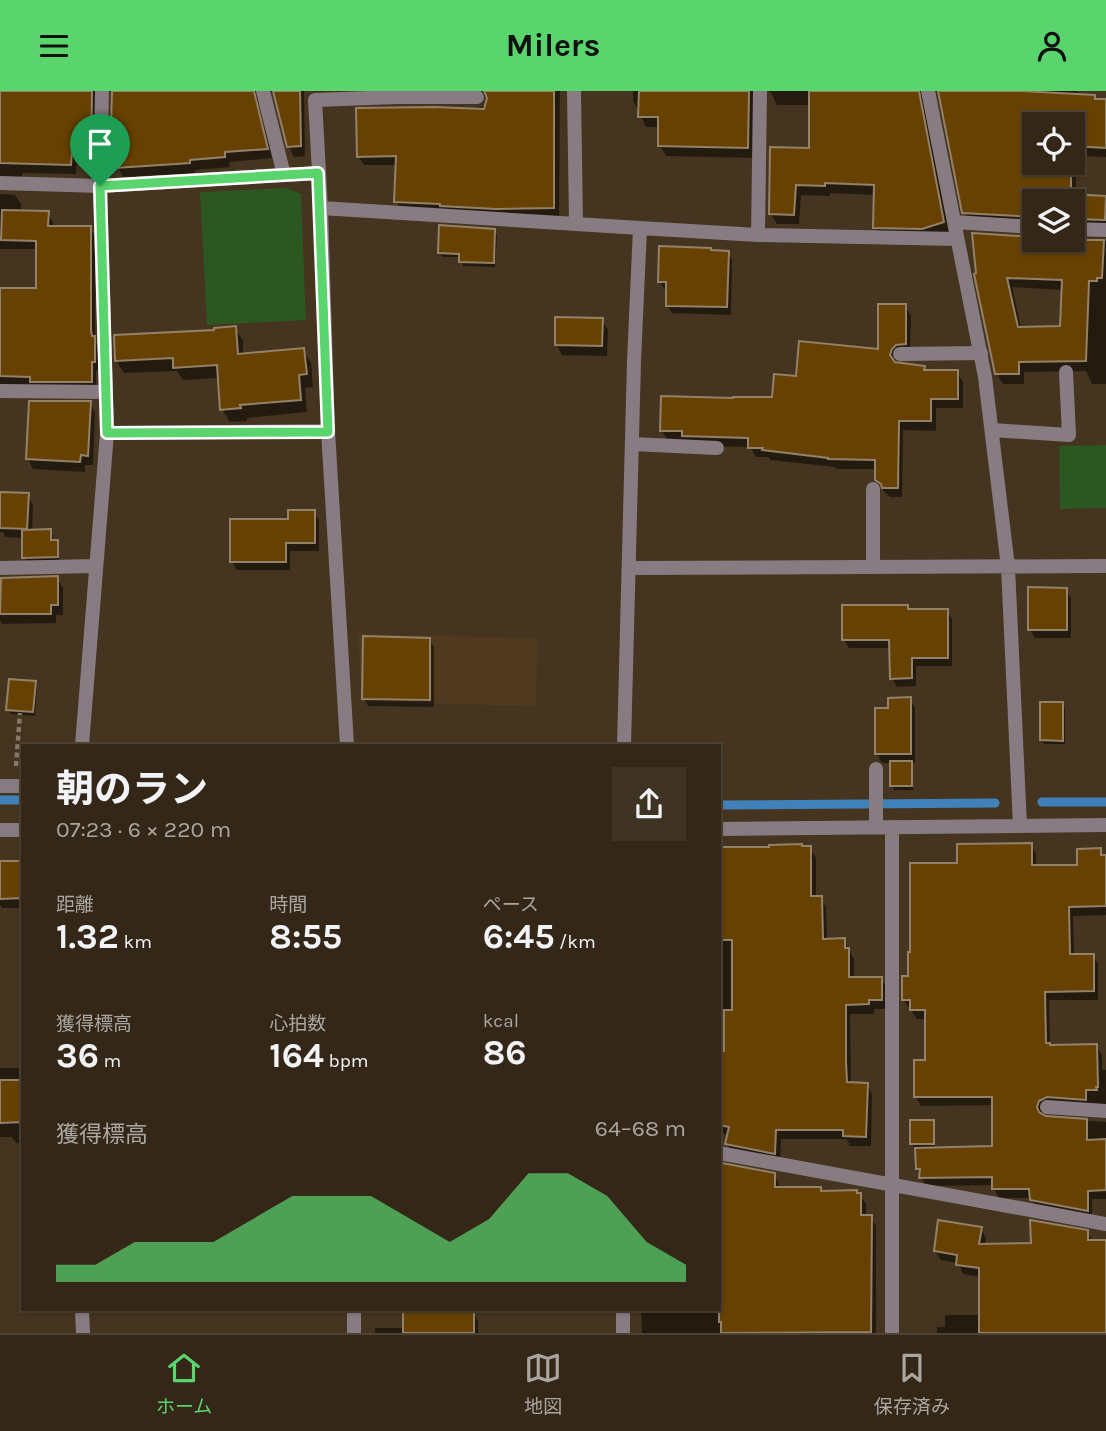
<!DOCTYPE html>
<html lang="ja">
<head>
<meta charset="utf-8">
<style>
	body { margin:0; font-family:Karla,"Noto Sans JP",sans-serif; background:#3f3324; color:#f1f3f6; height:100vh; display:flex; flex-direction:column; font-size:26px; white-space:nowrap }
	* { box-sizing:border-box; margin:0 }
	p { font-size:23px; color:#a9a5a1 }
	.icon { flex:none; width:38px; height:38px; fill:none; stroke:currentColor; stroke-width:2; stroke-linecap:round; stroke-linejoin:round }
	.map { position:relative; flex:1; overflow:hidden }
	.details { position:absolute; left:21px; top:653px; width:700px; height:567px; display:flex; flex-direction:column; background:#342717; border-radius:0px; box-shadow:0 2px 5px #0004,0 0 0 2px #4e4436 }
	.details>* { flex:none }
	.tools { position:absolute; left:1022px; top:21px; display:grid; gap:14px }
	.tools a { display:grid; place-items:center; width:63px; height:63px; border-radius:0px; background:#342717; box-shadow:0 2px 5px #0004,0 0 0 2px #4e4436; font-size:35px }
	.pin { position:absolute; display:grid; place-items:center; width:60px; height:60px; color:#fff; margin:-72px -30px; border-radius:50% 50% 50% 0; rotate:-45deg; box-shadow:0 0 7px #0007 }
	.pin .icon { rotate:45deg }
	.round { display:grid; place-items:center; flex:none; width:74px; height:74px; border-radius:0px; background:#3f3324 }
	.overview { display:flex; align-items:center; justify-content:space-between; height:119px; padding:0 35px }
	h1 { font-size:38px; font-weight:700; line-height:52px }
	.figures { display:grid; grid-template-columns:repeat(3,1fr); gap:10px; height:119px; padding:7px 35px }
	.figures div { display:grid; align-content:center }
	.figures b { font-size:35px; font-weight:700 }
	.figures small { font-size:19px; font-weight:400 }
	.figures p { font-size:19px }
	.chart { height:196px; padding:14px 35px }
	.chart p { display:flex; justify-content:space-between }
	.chart svg { width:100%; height:126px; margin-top:7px; fill:#5ad56e; opacity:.7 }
	header { display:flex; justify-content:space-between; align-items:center; height:91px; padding:0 35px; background:#5ad56e; color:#111; font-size:32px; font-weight:700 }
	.tabs { display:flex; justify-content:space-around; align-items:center; height:98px; border-top:2px solid #4e4436; background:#342717; font-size:19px; color:#a9a5a1 }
	.tabs a { display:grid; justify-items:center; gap:4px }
	.tabs .current { color:#5ad56e }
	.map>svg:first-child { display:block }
	.built { fill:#4f3a1f }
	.green { fill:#2c5720 }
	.shadow { fill:#0007; fill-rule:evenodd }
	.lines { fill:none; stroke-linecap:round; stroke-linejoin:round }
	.stream { stroke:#4181b9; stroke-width:9 }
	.building { fill:#664101; stroke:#948169; stroke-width:2; fill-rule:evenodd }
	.path { stroke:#887967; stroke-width:4.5; stroke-dasharray:5 3.5; stroke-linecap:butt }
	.service { stroke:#887c83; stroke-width:14 }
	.minor { stroke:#887c83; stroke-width:14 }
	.route-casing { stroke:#fff; stroke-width:14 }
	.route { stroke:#5ad56e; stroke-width:9 }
</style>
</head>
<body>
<header><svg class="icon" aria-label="menu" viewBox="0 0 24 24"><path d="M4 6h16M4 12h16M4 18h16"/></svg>Milers<svg class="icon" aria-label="person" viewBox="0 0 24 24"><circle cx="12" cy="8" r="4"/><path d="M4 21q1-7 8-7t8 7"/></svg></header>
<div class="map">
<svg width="1106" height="1242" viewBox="0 0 1106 1242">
	<rect width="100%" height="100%" fill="#45341f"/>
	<path class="built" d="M358,543L538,547L536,615L362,611Z"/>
	<path class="green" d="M286,97L301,103L306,229L207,234L200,101Z
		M1106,354V417L1060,418L1059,355Z"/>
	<path class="shadow" d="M0,0H108L96,72L77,70L76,83L22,82V92L0,95Z
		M108,0H268L261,4L258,13L272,67L229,71L230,76L195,79V82L123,86L112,64L113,1Z
		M268,0H304L305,65L294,66L289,55L275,2Z
		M410,0H560L559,126L401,120L396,110L397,74H364L358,65V19L477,17L484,15L488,8L484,5Z
		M633,0H1078V5L1094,6L1096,9L1106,10V66L1076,65V105L1106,106V139L1073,142V110H1034V136L970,132L964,121L940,1L933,0L924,7V14L949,142L881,147L875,136V104L830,102V105L801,104L799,133H777L771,123L811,59V14H777L771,2L768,0L761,2L753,67L666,65L660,55V36H646L633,9ZM1034,33H1073V72H1034Z
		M0,103L15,104L21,113V121L48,122L53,131V137H90L95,146V250L99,256L100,279L96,280V300L0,295V199H38V158H0Z
		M494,139L497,144L495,176L463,175L461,166H442L439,161Z
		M974,144L1034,147V149L1106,150V293H1092L1086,280L1024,281V293H1003L997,283ZM1012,196L1063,199L1061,237H1021Z
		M711,161H728L732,169L731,224L672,222L667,214L668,198H664L660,190Z
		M905,215L911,225L910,263L900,265L896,270V273L924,276L926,280L957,281L963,291V317H936V340L903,339L902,406H890L883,399L877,388V378H836L835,376L770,369L768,366H756L750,356L690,355L668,350L662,340L773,308L797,287L880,260Z
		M602,229L608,239L607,265L562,264L557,254Z
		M235,237L243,250V264L303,259L311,272L313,296L305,297L307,321L247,327V330L230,331L222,318L219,287L183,289L177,280L124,282L116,269L216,240Z
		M90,312L95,322L93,374H85V381L33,378L28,368Z
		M28,404L33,414L32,441L50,440L53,445V451H57L59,455V470L27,471L24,466V447L5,446L3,441H0V406Z
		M314,421L319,429V460H290V479H237L232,470L290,430Z
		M57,487L63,497V524H56V532L2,533L0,529V495Z
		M1066,499L1071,507V547H1035L1030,539Z
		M907,515L910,520H947L952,528V575H916V595L897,596L892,587L891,557H849L844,549Z
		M429,548L434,556V616L368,615L364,607Z
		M35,592L37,596L35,625L11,623L8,618Z
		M910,608L915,617V672H911L913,677V699H894L892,694L891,672H882L877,663L890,619Z
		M1062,613L1065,617V653H1044L1042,649Z
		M1031,754L1036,763V776H1079L1100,759L1104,765H1106V824L1073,825L1074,864H1093L1098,873V909H1049L1050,956L1096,955L1102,964V979H1106V1018L1044,1019L1041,1026L1046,1027L1106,1031V1108H1092V1128L1037,1118L1031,1107H999L994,1098V1094L926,1095L917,1078V1057H914L912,1053L933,1031L935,1035V1058L994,1057L993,1014L921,1015L916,1006L927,970V928H917L903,908L909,887L911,862L959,774Z
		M810,757L816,767V807H821L826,816L827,849H844L854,868V888H881L887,897V918H874V923H850L851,993H867L872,1003L871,1055H850L847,1048H781L780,1071L733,1063L727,1053L729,1044L719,1042V758Z
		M23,771V817H2L0,814V772Z
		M0,977H23V1051L16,1052L12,1046H0Z
		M719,1082L774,1084L779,1093V1097H820L822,1102L860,1104L866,1113V1126H871L876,1135V1242H642L641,1218H719Z
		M980,1137L986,1147L985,1154H1033L1087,1141L1093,1151H1106V1242H937V1236H945V1224H980V1186L963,1183L958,1172L941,1169L935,1160Z
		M473,1221L478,1230V1242H375V1237H405Z"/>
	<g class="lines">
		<path class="stream" d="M0,709H23
			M1042,711H1106
			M719,714L995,712"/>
	</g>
	<path class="building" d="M0,0H92L91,62L72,61L71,74L0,72Z
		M112,0H254L268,58L225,61V66L190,69V72L116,77V64H110Z
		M273,0H300L301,55L287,56Z
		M484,0H554V117L496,118L440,115V113L394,111L396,65L357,66L356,17L434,16L484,18L487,7Z
		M639,0H749L748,57L658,55V26H638Z
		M809,0H919L944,131L922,138L873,137L874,94L825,92V95L796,94L794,124L769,123L770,56L809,57Z
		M938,0H1022L1095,4V8H1106V57L1073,55V33H1034V72H1071V103L1106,105L1105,129L1073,128V110H1034V126L962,122Z
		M2,119L49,120L48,135H91V239L92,245H95V271H92V291H30V286L0,285V197H36V150L1,149Z
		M439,134L495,138L494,172L459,171V163L438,162Z
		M972,142L1034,146V149H1104L1102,187H1097V190H1089L1086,270L1019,271V283H995L974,183L976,182ZM1007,187L1062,189L1060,235L1018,236Z
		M659,155L711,157V159L729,160L727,216L666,215V191H658Z
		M878,213H906V253L896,254L892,258L890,264L895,271L925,275L924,279H958V308H931V330H899L898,397H882L881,393L875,389V369L828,368V367L762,359L763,357H748V347L682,345V340H660L661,305L733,307V306H772L774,283L796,285L799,250L878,258Z
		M555,226L603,227L602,255L555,254Z
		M236,235L238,263L304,257L307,283L299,284L301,309L240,314L241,317L220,319L217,274L173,277V267L115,270L114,244L214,239V237Z
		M29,310H91L88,365L81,364L80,371L26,368Z
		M0,401L29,402L27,438L0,437Z
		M288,419H315V452H286V471H230V428H288Z
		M51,438V449H58V466L22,467V439Z
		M58,485V514H51V523H0L1,487Z
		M1028,496L1067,497V539H1028Z
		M842,514H908V518H948V567H912V587L890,588L889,549H842Z
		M363,545L430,547V609L362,608Z
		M9,588L36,590L33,621L6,619Z
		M911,606V663H875V617H888V607Z
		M1040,611H1063V650L1040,649Z
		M890,670H912V695H890Z
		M1032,752V774H1077V758L1101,757V764H1106V815L1069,816L1070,863H1094V900L1045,901L1046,952H1050V954L1097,953L1098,996H1096L1097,999H1086V1009L1047,1006L1039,1010L1037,1016L1039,1021L1046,1025L1087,1028V1049L1106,1048V1099L1088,1100V1120L1030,1109L1029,1098H992V1086L919,1087L920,1078H916L915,1057L992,1055V1006H914V969H925V919H910V909H902V885H908V861H910V772H957V753Z
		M802,753V755H811V805H822L823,848L845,847V857H849V886H882V909H869V913L846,914V970L847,991L868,992L866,1046L843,1045V1039H776L775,1063L725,1053L729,1036L719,1034L721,960H724V919H732V849H719V756H769V754Z
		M0,770H23V807L0,808Z
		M0,989H23V1031L0,1032Z
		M910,1029H934V1053H910Z
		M722,1072L775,1082V1096H821V1100L857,1099V1102H861V1124H872L871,1241L721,1242V1231H719V1087Z
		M938,1129L982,1136L979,1153L1031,1152L1030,1129L1088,1139V1149H1106V1242H979V1177L956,1174L957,1164L934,1160Z
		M474,1219V1242H403V1220Z"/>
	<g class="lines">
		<path class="path" d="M16,675L20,622"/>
		<path class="service" d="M397,6H477
			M900,263L981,262
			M992,339L1069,344L1066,281
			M632,353L717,357
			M873,398V476
			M876,678V736
			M1047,1016L1106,1020"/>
		<path class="minor" d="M263,0L284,84
			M574,0L576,132
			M928,0L985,286L1008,476L1020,735
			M0,92L100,95L319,82
			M321,117L640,137L634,270L624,654
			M954,131L1034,136
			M640,137L758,144L957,148
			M1073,138L1106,139
			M758,144L760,0
			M0,300L106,301
			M107,342L328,340
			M0,477L96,475
			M630,477L1106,475
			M82,654L107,342L100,95L102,0
			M347,654L328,340L321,117L315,9L397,6V0
			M0,695H23
			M719,738L1106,734
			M0,739H23
			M719,1062L1106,1133
			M82,1218L83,1242
			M623,1218V1242
			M354,1242V1218
			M892,1242V736"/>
	</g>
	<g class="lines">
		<g class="route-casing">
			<path id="route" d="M318,82L328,341L107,342L100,95Z"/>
		</g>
		<use href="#route" class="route"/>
	</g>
</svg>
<div class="tools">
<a><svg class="icon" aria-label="locate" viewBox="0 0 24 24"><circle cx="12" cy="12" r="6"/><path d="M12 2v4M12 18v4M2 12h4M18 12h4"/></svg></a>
<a><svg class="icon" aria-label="layers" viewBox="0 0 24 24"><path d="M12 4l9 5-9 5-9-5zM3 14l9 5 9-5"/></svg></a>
</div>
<div class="pin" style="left:100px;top:95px;background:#1e9e55"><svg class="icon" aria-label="arrive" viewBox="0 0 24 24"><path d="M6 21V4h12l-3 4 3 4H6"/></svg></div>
<section class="details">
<div class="overview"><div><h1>朝のラン</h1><p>07:23 · 6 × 220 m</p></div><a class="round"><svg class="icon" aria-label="share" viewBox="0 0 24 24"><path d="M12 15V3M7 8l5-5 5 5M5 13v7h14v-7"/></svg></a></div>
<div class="figures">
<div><p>距離</p><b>1.32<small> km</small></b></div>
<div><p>時間</p><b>8:55</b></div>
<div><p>ペース</p><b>6:45<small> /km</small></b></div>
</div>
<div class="figures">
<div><p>獲得標高</p><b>36<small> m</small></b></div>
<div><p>心拍数</p><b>164<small> bpm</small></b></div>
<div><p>kcal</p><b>86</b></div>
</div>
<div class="chart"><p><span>獲得標高</span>64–68 m</p>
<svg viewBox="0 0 160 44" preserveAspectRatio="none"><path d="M0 44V38L10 38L20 30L30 30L40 30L50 22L60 14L70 14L80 14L90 22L100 30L110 22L120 6L130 6L140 14L150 30L160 38V44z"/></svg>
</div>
</section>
</div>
<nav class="tabs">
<a class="current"><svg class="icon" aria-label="home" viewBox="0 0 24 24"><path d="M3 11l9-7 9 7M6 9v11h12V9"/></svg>ホーム</a>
<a><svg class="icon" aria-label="map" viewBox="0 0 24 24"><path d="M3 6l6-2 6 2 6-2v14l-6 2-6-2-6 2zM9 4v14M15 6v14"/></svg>地図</a>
<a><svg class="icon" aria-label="saved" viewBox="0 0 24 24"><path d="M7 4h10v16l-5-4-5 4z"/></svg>保存済み</a>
</nav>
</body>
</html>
